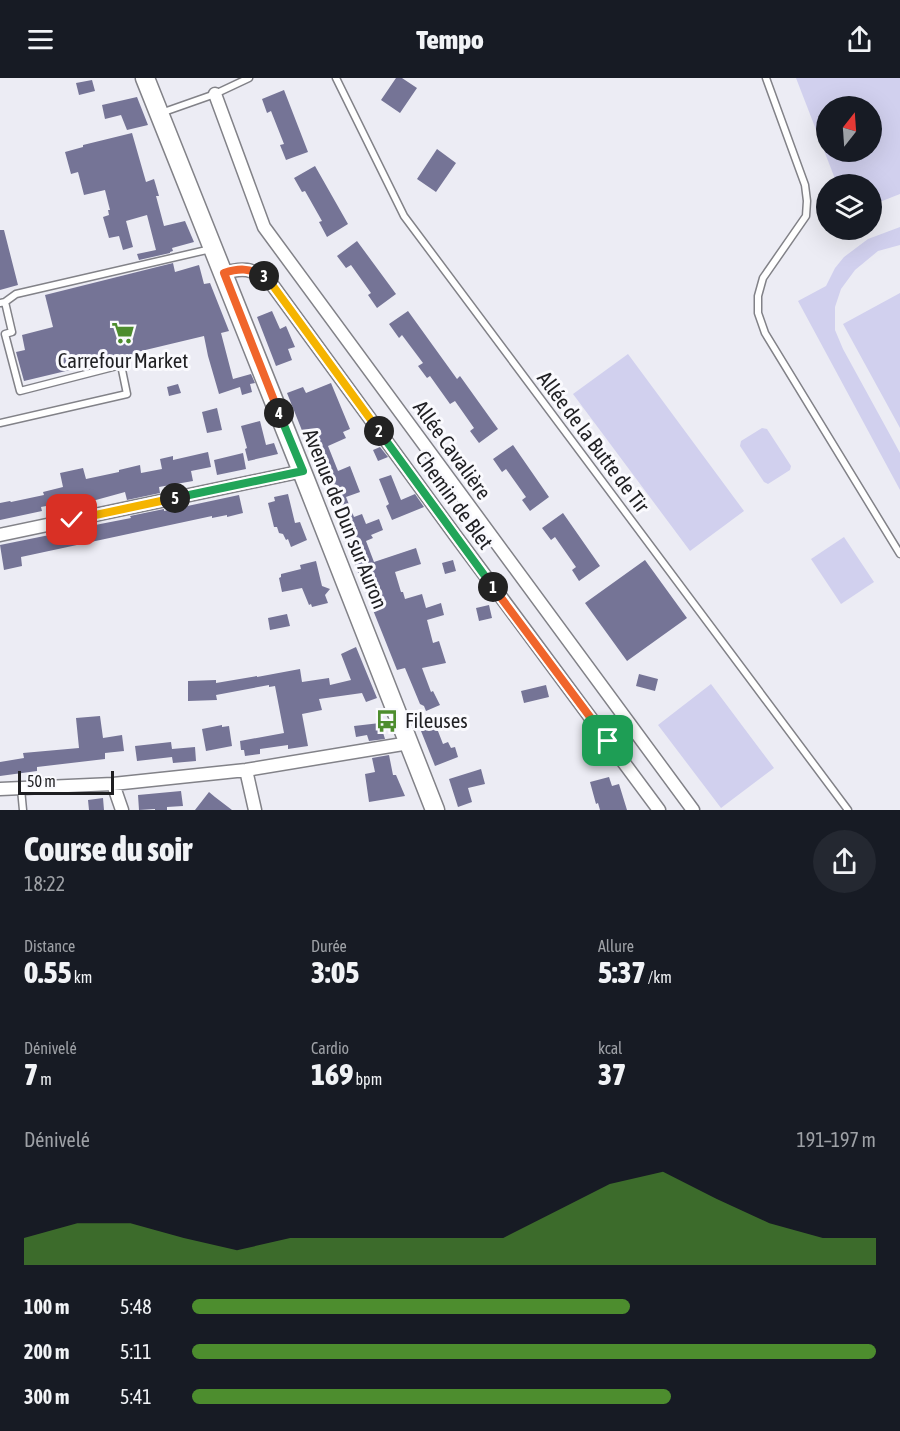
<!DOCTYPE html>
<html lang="fr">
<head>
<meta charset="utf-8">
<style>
	body { margin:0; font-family:"Asap Condensed",sans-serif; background:#242831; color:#f1f3f6; height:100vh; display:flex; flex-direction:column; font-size:22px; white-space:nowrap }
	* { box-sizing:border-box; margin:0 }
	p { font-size:20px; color:#9ea1a6 }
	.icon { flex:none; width:33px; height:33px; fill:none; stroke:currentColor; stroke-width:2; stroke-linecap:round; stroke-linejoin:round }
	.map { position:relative; height:732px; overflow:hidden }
	.details { display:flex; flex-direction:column; background:#171b24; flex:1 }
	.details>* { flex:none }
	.needle { width:39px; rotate:17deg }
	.controls { position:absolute; left:816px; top:18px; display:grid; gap:12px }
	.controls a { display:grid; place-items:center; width:66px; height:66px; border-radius:50%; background:#171b24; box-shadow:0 6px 24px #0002; font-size:30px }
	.scale { position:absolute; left:18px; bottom:15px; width:96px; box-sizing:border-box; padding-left:6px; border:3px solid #1f1f22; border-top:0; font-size:16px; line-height:21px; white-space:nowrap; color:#1f1f22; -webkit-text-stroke:4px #fafafe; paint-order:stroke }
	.pin { position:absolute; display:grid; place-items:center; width:51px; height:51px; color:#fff; margin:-26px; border-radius:12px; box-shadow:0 3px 9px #0006 }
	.km { position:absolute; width:30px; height:30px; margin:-15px; border-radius:50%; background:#222; color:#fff; font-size:16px; line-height:30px; text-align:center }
	.round { display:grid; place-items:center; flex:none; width:63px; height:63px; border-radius:32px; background:#242831 }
	.summary { display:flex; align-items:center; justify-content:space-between; height:102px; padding:0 24px }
	h1 { font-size:33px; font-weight:800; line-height:45px }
	.metrics { display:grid; grid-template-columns:repeat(3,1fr); gap:9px; height:102px; padding:6px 24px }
	.metrics div { display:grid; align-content:center }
	.metrics b { font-size:30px; font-weight:800 }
	.metrics small { font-size:16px; font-weight:400 }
	.metrics p { font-size:16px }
	.chart { height:168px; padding:12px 24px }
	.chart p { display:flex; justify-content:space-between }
	.chart svg { width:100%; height:108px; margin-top:6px; fill:#4d8d2e; opacity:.7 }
	ul { padding:0 24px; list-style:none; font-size:20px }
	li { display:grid; grid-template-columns:96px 72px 1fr; align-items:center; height:45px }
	li i { height:15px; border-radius:8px; background:#4d8d2e }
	header { display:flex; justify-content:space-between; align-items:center; height:78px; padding:0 24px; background:#171b24; font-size:27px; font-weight:800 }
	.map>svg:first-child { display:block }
	.green { fill:#d1d0ee; fill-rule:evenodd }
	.building { fill:#757496 }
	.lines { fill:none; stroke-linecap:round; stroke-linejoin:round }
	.service-casing { stroke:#828288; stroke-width:9 }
	.minor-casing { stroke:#828288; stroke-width:15 }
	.primary-casing { stroke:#828288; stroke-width:21 }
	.service { stroke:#fff; stroke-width:6 }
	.minor { stroke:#fff; stroke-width:12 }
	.primary { stroke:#fff; stroke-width:18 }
	.split-1-casing { stroke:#fff; stroke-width:12 }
	.split-2-casing { stroke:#fff; stroke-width:12 }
	.split-3-casing { stroke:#fff; stroke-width:12 }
	.split-4-casing { stroke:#fff; stroke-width:12 }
	.split-5-casing { stroke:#fff; stroke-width:12 }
	.split-6-casing { stroke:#fff; stroke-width:12 }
	.split-1 { stroke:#f0652b; stroke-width:8 }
	.split-2 { stroke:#22a559; stroke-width:8 }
	.split-3 { stroke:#f5b400; stroke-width:8 }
	.split-4 { stroke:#f0652b; stroke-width:8 }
	.split-5 { stroke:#22a559; stroke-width:8 }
	.split-6 { stroke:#f5b400; stroke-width:8 }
	.labels { text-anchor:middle; stroke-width:6; stroke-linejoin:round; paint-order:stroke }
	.poi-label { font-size:21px; fill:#1f1f22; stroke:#fafafe }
	.street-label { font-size:21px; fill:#1f1f22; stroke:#fafafe }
</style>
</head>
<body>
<header><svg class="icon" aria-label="menu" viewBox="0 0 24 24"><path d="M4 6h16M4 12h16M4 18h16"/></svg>Tempo<svg class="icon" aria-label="share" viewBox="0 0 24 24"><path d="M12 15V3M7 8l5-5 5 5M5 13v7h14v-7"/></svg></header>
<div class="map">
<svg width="900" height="732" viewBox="0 0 900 732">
	<rect width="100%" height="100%" fill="#ececf4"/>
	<path class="green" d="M796,0H900V116L872,127V106H837ZM826,28H872V74H826Z
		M900,149V167L878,173L855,192L841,211L835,229V252L843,271L900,375V412L798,223L826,208L835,190L844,179L868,161Z
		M900,215V350L843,246Z
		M628,276L744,433L690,473L573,316Z
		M762,350L767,351L791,388L790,392L768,406L764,404L740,368L741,363Z
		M844,459L874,504L841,526L811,481Z
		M711,606L774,690L721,730L658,647Z"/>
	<path class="building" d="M396,0H402L417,10L400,35L381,22Z
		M92,2L95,13L79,17L76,5Z
		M284,12L308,74L286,82L280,67L284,66L271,33L267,35L262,21Z
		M137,19L148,47L127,52L121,37L105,41L102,27Z
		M132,55L146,104L154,101L159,118H156L164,148L185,143L194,164L172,170L173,173L170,174V175L139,182L137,176L156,172L147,137L126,143L133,169L123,172L119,158L109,160L103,139L109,137L108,132H110L105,112L84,117L78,94L71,96L65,74L83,69V67Z
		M437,71L456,85L436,114L417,101Z
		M315,88L348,146L327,159L319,144L322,143L305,113L302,114L294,100Z
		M0,152H4L18,207L0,212Z
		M357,163L396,216L377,230L368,217L371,215L351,187L346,190L337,178Z
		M173,185L175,194L199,187L204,206L210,205L229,253L221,255L233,301L251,296L255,305L250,306L252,314L242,317L240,309L219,316L208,278L204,258L137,274V276L24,303L16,274L25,272L22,257L53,249L45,217Z
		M272,233L280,251L286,248L295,269L288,271L292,282L276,288L257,239Z
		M408,233L457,301L460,298L498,351L479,365L470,353L474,350L455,323L450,326L430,298L427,300L418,288L423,285L402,257L399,260L389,246Z
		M331,305L350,351L343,354L346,360L328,368L338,393L350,388L360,414L346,419L354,439L362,436L366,446L379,441L383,452L371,457L373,460L366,463L374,484L416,470L421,486L395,494L401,514H403L405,521L422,516L426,530L441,525L444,537L427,542L433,565L439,563L446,585L422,590L431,614L433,613L440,627L426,633L424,628L420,626L405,590L397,592L345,462L350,459L328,404L323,405L317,390L322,387L312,363L307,365L287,315L303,309L306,315Z
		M178,306L181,315L169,318L167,309Z
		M217,330L222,352L207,355L202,334Z
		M260,343L266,367L274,365L278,376L248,383L245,371L247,370L241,348Z
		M513,367L549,419L530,433L522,422L526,419L506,391L502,394L493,381Z
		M380,369L388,379L378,383L373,372Z
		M208,374L211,389L191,393L193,403L159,409L160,415L127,422L125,414L85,425L86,430L75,433L74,427L68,428L67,424L41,429L42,433L0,442V425L10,423L11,424L44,417L43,414L63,409L60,395L83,390L86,401L119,394V392L140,387L141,395L162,391L160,381L173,378V382Z
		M243,375L246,391L217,397L214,382Z
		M391,397L401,422L415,416L424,429L392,442L386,428L389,426L379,401Z
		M288,416L295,445L300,444L307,462L291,469L288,461L286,462L283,456L279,455L277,449H274L268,425L275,423L274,419Z
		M239,417L243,435L227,439V437L212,440V438L21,479L22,488L4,492L0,467L79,451V449L90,446V448L131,440L130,438L164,431V433Z
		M563,435L600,488L579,503L572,492L576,489L555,459L551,462L542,450Z
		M453,482L456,493L445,496L442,485Z
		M645,482L687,540L627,583L585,525Z
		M316,483L322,508L330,511L325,517L328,525L312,529L311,526L309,527L302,510L282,514L279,500L281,499V496L301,491L300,487Z
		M489,527L492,540L479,543L476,530Z
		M287,536L290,548L270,552L268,540Z
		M356,569L377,620L366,624L362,615L319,621L322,632L302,636L308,668L288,671V667L260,671V676L245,678L244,672H241L240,663L284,655L275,608L269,609V607L216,617L217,622L188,623V603L216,602V605L257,598V599L300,591L302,604L329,600L330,607L351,602L341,576Z
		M639,596L658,601L655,613L636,608Z
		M546,607L549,619L524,625L521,613Z
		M100,638L103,660L122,657L124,673L105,675V681L37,689V693L0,698V684L24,680L23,675L79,670L76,640Z
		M380,645L385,661L369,663L367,657L356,659L354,648Z
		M222,647V649L229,648L232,668L206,673L202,651Z
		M436,648L443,666L448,664L451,670L455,669L458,679L435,688L421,653Z
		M171,664L172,671L195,669L196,683L173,685L172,679L137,683L135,668Z
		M389,677L393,697H396L405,718L369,724L365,696L375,694L372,680Z
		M481,691L485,706L468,710L472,724L458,729L449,701Z
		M609,699L612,708L619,706L627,732H600L598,725L596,726L590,704Z
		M181,713L183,728L167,729V732H155V731L139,732L138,717Z
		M209,714L215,719L232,732H195Z
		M103,720L104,732H89L88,722Z"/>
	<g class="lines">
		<g class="service-casing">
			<path id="service" d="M336,0L404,138L848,732
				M766,0L805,107L807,123L806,138L763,200L758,218V235L765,255L900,476
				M161,35L215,16L249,0
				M0,225L5,224L16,216L211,171
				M0,345L127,316L121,287L20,313L5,256L12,254L5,224
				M21,711L23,732"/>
		</g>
		<g class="minor-casing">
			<path id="minor" d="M215,16L264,149L693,732
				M224,195C243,189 251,191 268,201L455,457L659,732
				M0,457L303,393
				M246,692L255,732
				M113,706L122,732
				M0,711L113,706L246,692L409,665"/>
		</g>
		<g class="primary-casing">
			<path id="primary" d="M145,0L305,401L435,732"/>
		</g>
		<use href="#service" class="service"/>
		<use href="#minor" class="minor"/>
		<use href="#primary" class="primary"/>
	</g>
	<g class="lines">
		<g class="split-1-casing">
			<path id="split-1" d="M493,509L608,663"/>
		</g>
		<g class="split-2-casing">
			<path id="split-2" d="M379,353L493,509"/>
		</g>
		<g class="split-3-casing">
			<path id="split-3" d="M264,198L268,201L379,353"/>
		</g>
		<g class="split-4-casing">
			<path id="split-4" d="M264,198C249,190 239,190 224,195L279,335"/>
		</g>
		<g class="split-5-casing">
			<path id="split-5" d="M175,420L303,393L279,335"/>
		</g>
		<g class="split-6-casing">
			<path id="split-6" d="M72,442L175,420"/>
		</g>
		<use href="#split-1" class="split-1"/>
		<use href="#split-2" class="split-2"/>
		<use href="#split-3" class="split-3"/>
		<use href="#split-4" class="split-4"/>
		<use href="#split-5" class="split-5"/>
		<use href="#split-6" class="split-6"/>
	</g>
	<defs>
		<g id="supermarket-bare" transform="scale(1.8)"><path d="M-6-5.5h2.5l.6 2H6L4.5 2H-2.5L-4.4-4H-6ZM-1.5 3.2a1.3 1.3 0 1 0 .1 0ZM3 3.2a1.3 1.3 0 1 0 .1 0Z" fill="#4d8d2e" stroke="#fafafe" stroke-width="2.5" paint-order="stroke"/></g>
		<g id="bus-bare" transform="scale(1.8)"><path d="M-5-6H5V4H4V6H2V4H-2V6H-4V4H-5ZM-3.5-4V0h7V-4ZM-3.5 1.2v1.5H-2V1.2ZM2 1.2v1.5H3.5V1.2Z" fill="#4d8d2e" stroke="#fafafe" stroke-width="2.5" paint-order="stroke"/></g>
	</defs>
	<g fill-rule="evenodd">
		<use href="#supermarket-bare" x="123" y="255"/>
		<use href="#bus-bare" x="387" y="643"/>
	</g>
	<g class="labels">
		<g class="poi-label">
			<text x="123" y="290">Carrefour Market</text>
			<text x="405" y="650" text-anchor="start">Fileuses</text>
		</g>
		<g class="street-label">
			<text transform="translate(593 364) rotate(53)" y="7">Allée de la Butte de Tir</text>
			<text transform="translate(452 372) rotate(54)" y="7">Allée Cavalière</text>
			<text transform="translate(454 422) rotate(54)" y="7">Chemin de Blet</text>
			<text transform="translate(345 441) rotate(68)" y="7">Avenue de Dun sur Auron</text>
		</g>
	</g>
</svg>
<div class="controls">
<a><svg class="needle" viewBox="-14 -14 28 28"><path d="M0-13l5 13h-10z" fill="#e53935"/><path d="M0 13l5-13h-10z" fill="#9ea1a6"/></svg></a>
<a><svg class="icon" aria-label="layers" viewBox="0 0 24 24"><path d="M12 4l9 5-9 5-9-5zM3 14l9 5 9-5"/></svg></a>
</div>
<div class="scale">50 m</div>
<div class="pin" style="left:608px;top:663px;background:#1e9e55"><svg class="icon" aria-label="arrive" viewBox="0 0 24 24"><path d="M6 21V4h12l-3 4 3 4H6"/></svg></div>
<div class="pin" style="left:72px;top:442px;background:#d93025"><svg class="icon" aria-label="check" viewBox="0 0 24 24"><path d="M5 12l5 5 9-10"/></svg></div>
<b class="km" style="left:493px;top:509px">1</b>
<b class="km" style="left:379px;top:353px">2</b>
<b class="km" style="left:264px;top:198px">3</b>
<b class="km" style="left:279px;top:335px">4</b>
<b class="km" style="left:175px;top:420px">5</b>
</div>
<section class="details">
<div class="summary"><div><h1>Course du soir</h1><p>18:22</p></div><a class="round"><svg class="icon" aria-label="share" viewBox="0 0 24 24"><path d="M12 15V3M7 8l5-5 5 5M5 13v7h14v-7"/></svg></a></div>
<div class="metrics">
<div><p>Distance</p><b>0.55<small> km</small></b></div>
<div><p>Durée</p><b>3:05</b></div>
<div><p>Allure</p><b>5:37<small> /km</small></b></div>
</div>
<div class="metrics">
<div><p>Dénivelé</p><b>7<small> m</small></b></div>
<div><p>Cardio</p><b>169<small> bpm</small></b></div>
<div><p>kcal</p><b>37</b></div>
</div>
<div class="chart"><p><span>Dénivelé</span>191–197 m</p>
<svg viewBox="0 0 160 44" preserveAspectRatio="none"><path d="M0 44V33L10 27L20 27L30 33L40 38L50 33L60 33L70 33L80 33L90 33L100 22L110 11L120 6L130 17L140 27L150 33L160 33V44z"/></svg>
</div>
<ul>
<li><b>100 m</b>5:48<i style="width:64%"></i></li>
<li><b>200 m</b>5:11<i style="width:100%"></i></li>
<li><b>300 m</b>5:41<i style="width:70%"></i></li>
</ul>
</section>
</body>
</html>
